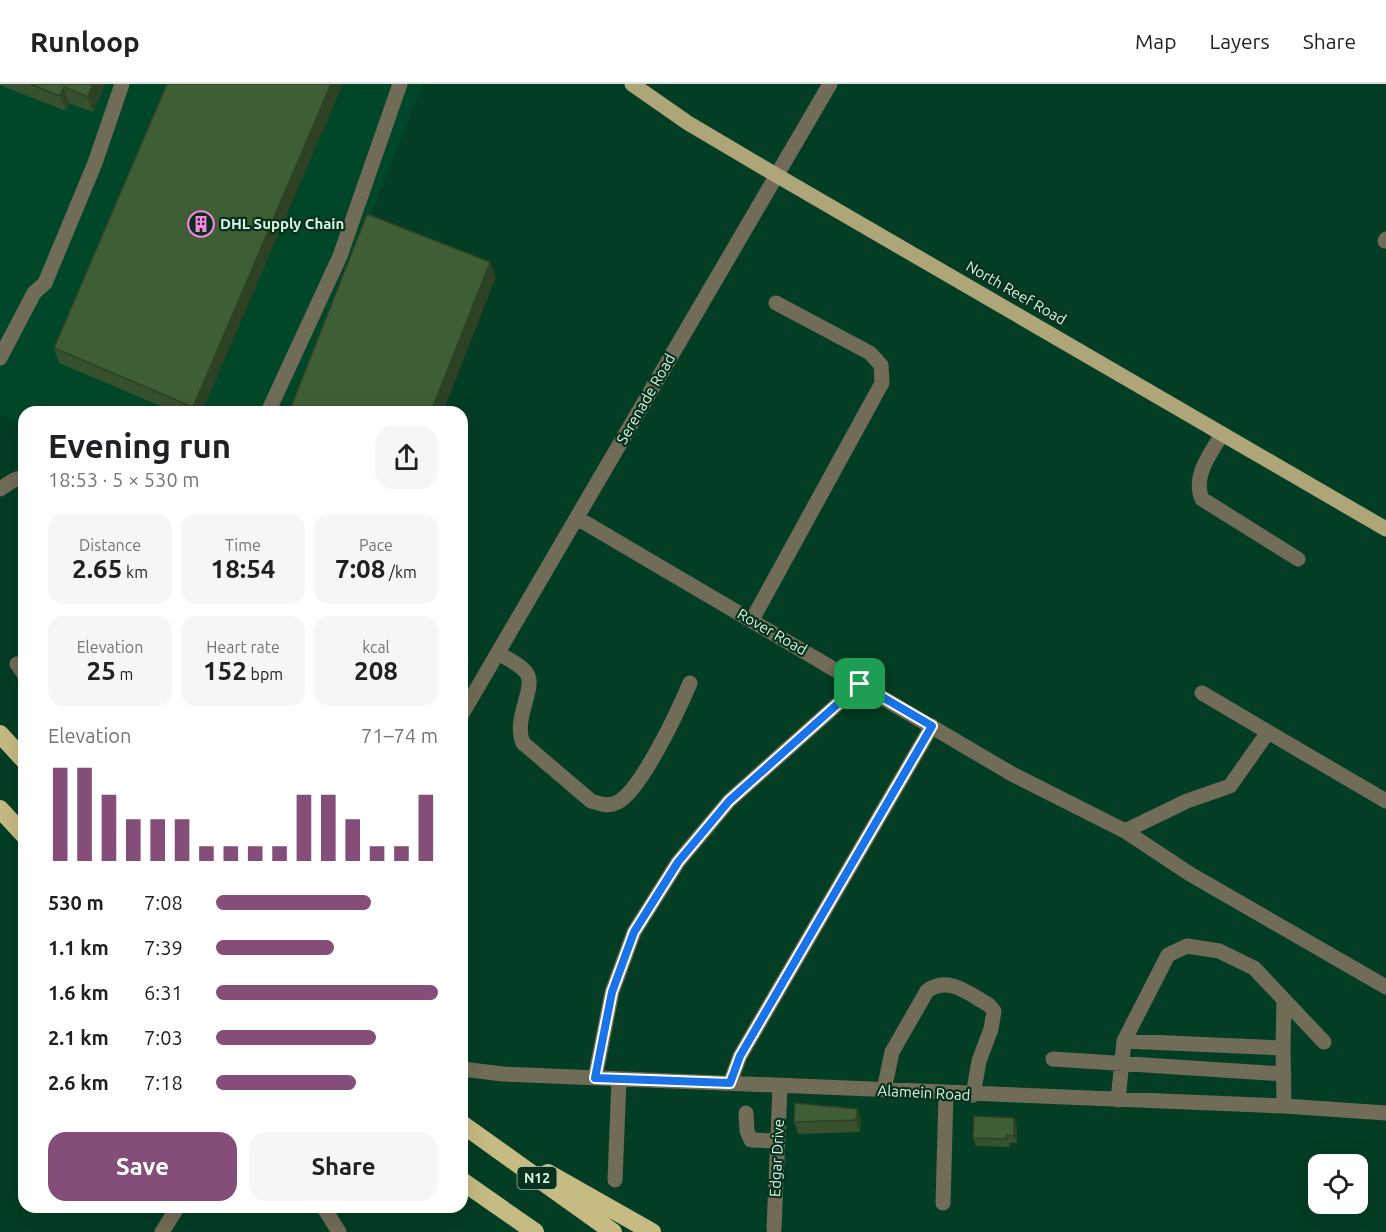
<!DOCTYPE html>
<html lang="en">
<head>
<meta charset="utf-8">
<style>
	body { margin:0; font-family:Ubuntu,sans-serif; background:#f6f6f6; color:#202124; height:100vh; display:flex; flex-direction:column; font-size:22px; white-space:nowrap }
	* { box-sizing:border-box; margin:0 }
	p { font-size:20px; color:#757577 }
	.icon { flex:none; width:33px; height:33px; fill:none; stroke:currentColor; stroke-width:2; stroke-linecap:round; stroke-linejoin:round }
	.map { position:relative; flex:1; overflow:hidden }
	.drawer { position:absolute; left:18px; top:322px; width:450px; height:807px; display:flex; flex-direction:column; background:#fff; border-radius:18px; box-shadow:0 6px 24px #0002 }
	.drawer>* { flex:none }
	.controls { position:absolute; left:1308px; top:1070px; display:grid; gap:12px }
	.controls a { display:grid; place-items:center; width:60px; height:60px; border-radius:12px; background:#fff; box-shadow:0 6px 24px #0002; font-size:30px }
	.pin { position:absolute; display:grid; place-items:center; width:51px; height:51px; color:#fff; margin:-26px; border-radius:12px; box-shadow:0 3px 9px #0006 }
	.round { display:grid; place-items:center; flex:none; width:63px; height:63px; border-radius:18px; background:#f6f6f6 }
	.head { display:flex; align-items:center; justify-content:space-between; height:102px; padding:0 30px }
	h1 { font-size:33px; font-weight:700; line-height:45px }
	.metrics { display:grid; grid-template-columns:repeat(3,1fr); gap:9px; height:102px; padding:6px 30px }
	.metrics div { display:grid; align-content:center; border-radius:15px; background:#f6f6f6; text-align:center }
	.metrics b { font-size:26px; font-weight:700 }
	.metrics small { font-size:16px; font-weight:400 }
	.metrics p { font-size:16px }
	.chart { height:168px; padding:12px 30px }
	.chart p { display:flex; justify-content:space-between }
	.chart svg { width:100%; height:108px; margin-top:6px; stroke:#844e79; stroke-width:6 }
	.action { display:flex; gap:12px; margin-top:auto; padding:12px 30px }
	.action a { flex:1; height:69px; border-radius:18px; background:#844e79; color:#fff; font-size:24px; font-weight:700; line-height:69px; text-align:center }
	.action a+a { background:#f6f6f6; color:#202124 }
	ul { padding:0 30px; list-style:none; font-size:20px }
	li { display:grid; grid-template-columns:96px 72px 1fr; align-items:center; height:45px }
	li i { height:15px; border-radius:8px; background:#844e79 }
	header { display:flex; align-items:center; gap:36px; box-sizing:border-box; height:84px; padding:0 30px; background:#fff; border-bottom:2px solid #e0e0e0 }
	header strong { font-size:28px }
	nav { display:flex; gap:33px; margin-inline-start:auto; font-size:21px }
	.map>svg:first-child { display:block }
	.built { fill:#004729 }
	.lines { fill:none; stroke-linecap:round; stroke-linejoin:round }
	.minor { stroke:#716c57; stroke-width:15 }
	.major { stroke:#aea578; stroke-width:15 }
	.highway { stroke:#c7bb84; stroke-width:18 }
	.wall { fill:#37512e }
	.shaded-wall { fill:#2d4225 }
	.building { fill:#405e35; stroke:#2d4225; stroke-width:1.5 }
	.route-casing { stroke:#fff; stroke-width:12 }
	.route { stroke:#1a73e8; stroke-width:8 }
	.labels { text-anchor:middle; stroke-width:4.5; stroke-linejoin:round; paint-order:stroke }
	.shield { fill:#07311d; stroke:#9bbba8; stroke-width:1.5 }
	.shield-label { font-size:14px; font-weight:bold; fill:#daf6e4 }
	.poi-label { font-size:15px; font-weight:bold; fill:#daf6e4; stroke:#07311d; text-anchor:start }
	.street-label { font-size:15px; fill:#daf6e4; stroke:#07311d }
</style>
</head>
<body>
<header>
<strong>Runloop</strong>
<nav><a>Map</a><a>Layers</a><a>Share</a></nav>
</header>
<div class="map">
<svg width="1386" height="1148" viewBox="0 0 1386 1148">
	<rect width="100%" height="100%" fill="#033d23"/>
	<path class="built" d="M0,0H423L293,328H24V342L0,329Z"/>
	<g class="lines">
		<path class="minor" d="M1385,157L1386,155
			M0,274L34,209L45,199L95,79L122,0
			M268,328L340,172L400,0
			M1222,350C1211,369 1192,392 1202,415L1298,475
			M0,405L14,396L24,393
			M577,434L1012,690L1125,747L1190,790L1386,903
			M752,536L882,299L881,281L870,269L776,219
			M498,569C506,574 518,579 525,587C539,602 512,633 523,659L591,717C600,720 609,723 618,718C642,705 679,625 690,599
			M17,580L24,590
			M462,630L830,0
			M1268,648L1386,717
			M1125,747L1187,717L1230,702L1268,648L1202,609
			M1124,957L1283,964L1284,1022
			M1283,964L1284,916
			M1053,975L1284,990
			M462,985L503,990L1284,1022L1386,1029
			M595,994L612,908L634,848L678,778L729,717L860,600
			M730,999L740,972L932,642
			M884,1006L892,968L927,907C948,891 969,910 989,921L994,927L991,945L979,977L973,1011
			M1118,1016L1124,957L1168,871L1187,862L1219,867L1254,884L1324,958
			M746,1029L747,1047L751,1056L778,1057
			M615,1096L619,995
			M943,1119L946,1010
			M324,1124L339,1148
			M774,1145L780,1002
			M162,1148L177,1124"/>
		<path class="major" d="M632,0L688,39L764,84L1386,445"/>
		<path class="highway" d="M0,650L24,676
			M0,725L24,751
			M462,1040L613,1148
			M548,1089L652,1148
			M462,1097L535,1148"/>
	</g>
	<path class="wall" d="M0,0H105L93,28L69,19L66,27L0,1Z
		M167,0L202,328H175L59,279L54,264Z
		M857,1025L861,1036L860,1048L798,1050L794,1038Z
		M1017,1041V1059H1010L1009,1063L976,1062L973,1054Z"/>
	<path class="shaded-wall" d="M93,0H105L93,28L88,13Z
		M331,0H343L202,328H195L193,323Z
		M64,3L69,19L66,27L60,12Z
		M490,178L496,193L443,328H431Z
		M857,1025L861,1036L860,1048L856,1036Z
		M1014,1034L1017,1041V1059L1014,1052Z"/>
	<path class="building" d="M30,0H93L88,13L64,3L60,12Z
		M167,0H331L193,323L54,264Z
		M367,130L490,178L431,328H289Z
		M795,1019L857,1025L856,1036L794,1038Z
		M974,1032L1014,1034V1052L1007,1051L1006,1055L973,1054Z"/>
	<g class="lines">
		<g class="route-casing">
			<path id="route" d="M860,600L932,642L740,972L730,999L595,994L612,908L634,848L678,778L729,717Z"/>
		</g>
		<use href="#route" class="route"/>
	</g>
	<defs>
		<g id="building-ring" transform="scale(1.35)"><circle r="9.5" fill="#07311d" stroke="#fe85e0" stroke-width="1.5"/><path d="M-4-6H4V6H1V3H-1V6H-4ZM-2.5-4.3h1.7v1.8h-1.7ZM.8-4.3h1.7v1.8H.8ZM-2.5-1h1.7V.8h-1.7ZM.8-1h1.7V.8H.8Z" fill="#fe85e0"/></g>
	</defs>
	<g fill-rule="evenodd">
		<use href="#building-ring" x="201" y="140"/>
	</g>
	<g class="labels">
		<rect class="shield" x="517.5" y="1083" width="39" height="22" rx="4.5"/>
		<g class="shield-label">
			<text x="537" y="1099">N12</text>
		</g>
		<g class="poi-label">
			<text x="220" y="145">DHL Supply Chain</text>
		</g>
		<g class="street-label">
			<text transform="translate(1016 209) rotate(30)" y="5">North Reef Road</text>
			<text transform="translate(646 315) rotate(-60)" y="5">Serenade Road</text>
			<text transform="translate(772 548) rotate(30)" y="5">Rover Road</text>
			<text transform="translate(924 1009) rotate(3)" y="5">Alamein Road</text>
			<text transform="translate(777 1074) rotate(-87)" y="5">Edgar Drive</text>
		</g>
	</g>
</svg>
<div class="controls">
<a><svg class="icon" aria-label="locate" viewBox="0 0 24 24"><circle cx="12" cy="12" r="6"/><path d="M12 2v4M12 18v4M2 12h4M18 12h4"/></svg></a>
</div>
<div class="pin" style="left:860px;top:600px;background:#1e9e55"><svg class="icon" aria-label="arrive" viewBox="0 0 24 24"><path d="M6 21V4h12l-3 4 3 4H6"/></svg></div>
<section class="drawer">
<div class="head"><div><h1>Evening run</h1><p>18:53 · 5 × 530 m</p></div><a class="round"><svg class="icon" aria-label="share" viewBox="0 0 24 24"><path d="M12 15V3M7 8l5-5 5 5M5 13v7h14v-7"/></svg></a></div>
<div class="metrics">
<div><p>Distance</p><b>2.65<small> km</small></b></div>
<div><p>Time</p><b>18:54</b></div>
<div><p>Pace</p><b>7:08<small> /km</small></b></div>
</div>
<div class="metrics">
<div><p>Elevation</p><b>25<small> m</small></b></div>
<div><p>Heart rate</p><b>152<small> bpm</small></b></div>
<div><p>kcal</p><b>208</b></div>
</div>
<div class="chart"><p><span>Elevation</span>71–74 m</p>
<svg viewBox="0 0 160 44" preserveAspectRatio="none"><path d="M5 44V6M15 44V6M25 44V17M35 44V27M45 44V27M55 44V27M65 44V38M75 44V38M85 44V38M95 44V38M105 44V17M115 44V17M125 44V27M135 44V38M145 44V38M155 44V17"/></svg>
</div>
<ul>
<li><b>530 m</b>7:08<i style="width:70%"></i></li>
<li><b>1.1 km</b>7:39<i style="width:53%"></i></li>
<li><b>1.6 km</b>6:31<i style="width:100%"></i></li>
<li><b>2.1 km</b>7:03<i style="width:72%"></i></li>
<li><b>2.6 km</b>7:18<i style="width:63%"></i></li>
</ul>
<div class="action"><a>Save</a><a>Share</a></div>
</section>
</div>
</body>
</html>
